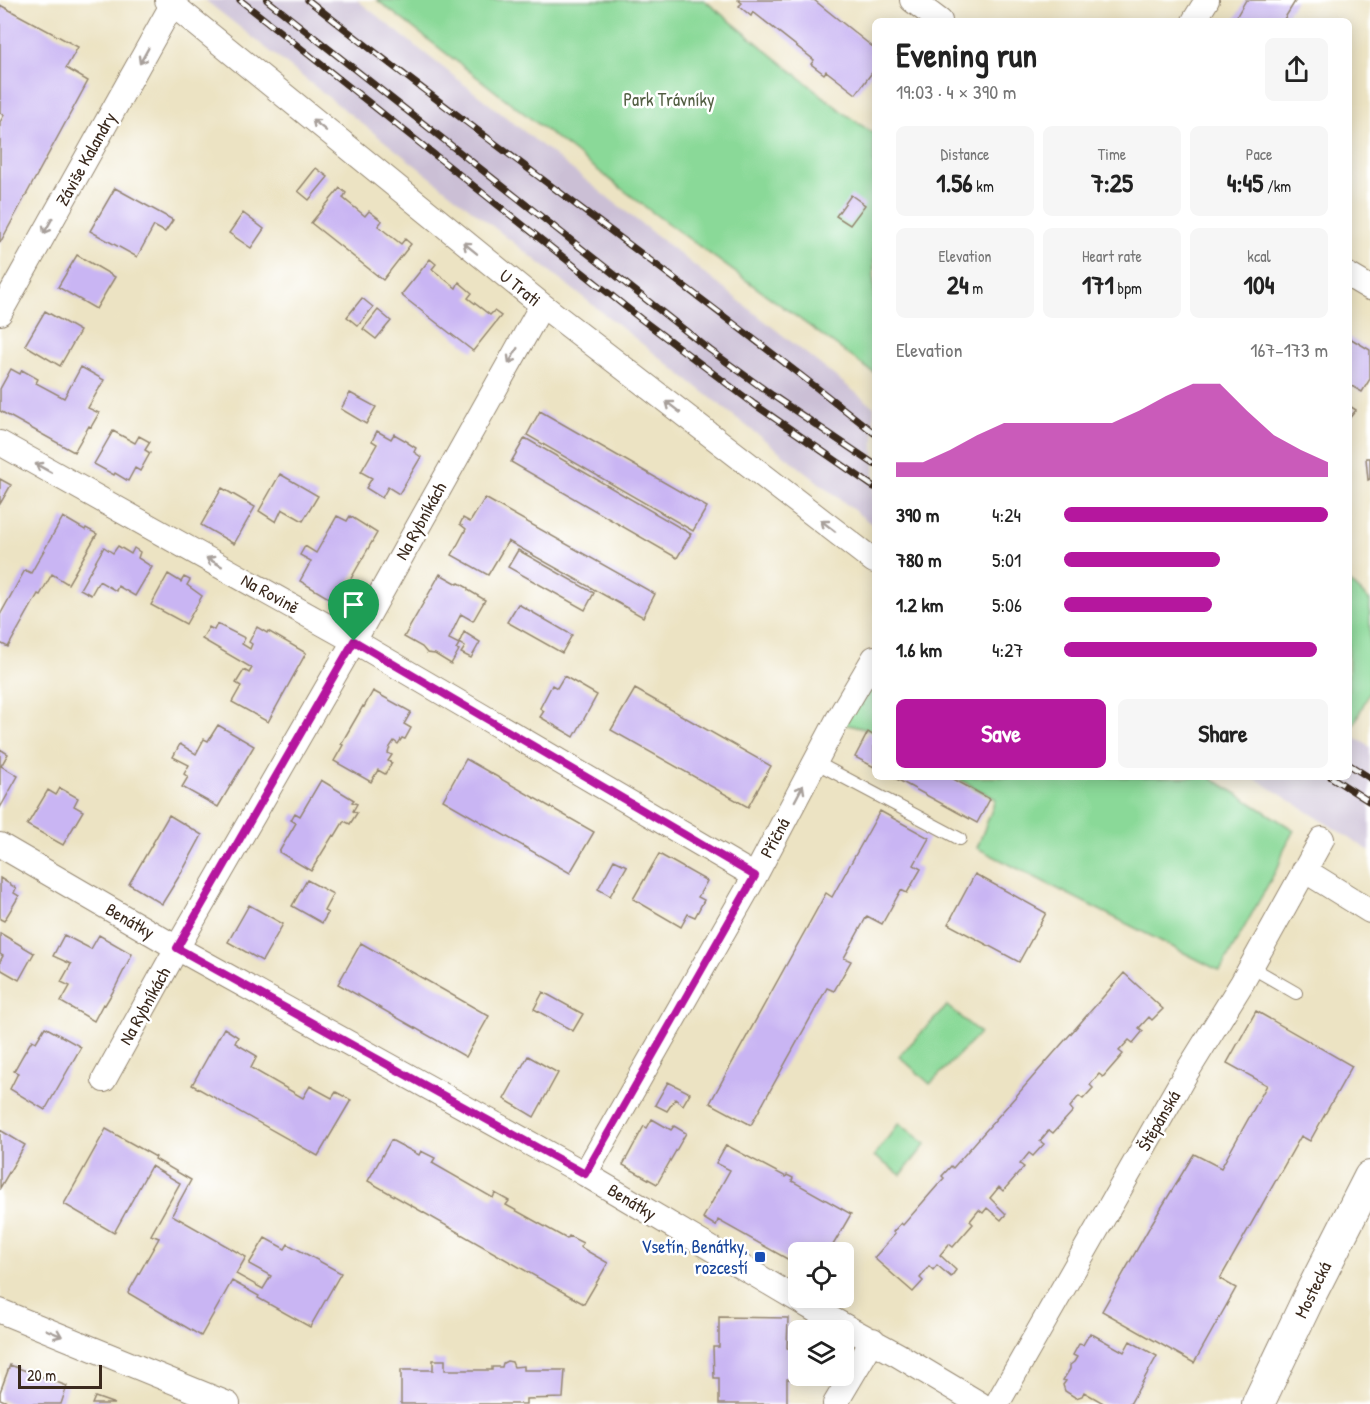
<!DOCTYPE html>
<html lang="en">
<head>
<meta charset="utf-8">
<style>
	body { margin:0; font-family:"Patrick Hand",sans-serif; background:#f6f6f6; color:#222; height:100vh; display:flex; flex-direction:column; font-size:22px; white-space:nowrap }
	* { box-sizing:border-box; margin:0 }
	p { font-size:20px; color:#767676 }
	.icon { flex:none; width:33px; height:33px; fill:none; stroke:currentColor; stroke-width:2; stroke-linecap:round; stroke-linejoin:round }
	.map { position:relative; flex:1; overflow:hidden }
	.details { position:absolute; left:872px; top:18px; width:480px; height:762px; display:flex; flex-direction:column; background:#fff; border-radius:9px; box-shadow:0 3px 15px #0003 }
	.details>* { flex:none }
	.buttons { position:absolute; left:788px; top:1242px; display:grid; gap:12px }
	.buttons a { display:grid; place-items:center; width:66px; height:66px; border-radius:9px; background:#fff; box-shadow:0 3px 15px #0003; font-size:30px }
	.scale { position:absolute; left:18px; bottom:15px; width:84px; box-sizing:border-box; padding-left:6px; border:3px solid #3b2a1e; border-top:0; font-size:16px; line-height:21px; white-space:nowrap; color:#3b2a1e; -webkit-text-stroke:4px #fff; paint-order:stroke }
	.pin { position:absolute; display:grid; place-items:center; width:51px; height:51px; color:#fff; margin:-62px -26px; border-radius:50% 50% 50% 0; rotate:-45deg; box-shadow:0 0 6px #0007 }
	.pin .icon { rotate:45deg }
	.round { display:grid; place-items:center; flex:none; width:63px; height:63px; border-radius:9px; background:#f6f6f6 }
	.head { display:flex; align-items:center; justify-content:space-between; height:102px; padding:0 24px }
	h1 { font-size:33px; font-weight:700; line-height:45px }
	.stats { display:grid; grid-template-columns:repeat(3,1fr); gap:9px; height:102px; padding:6px 24px }
	.stats div { display:grid; align-content:center; border-radius:9px; background:#f6f6f6; text-align:center }
	.stats b { font-size:26px; font-weight:700 }
	.stats small { font-size:16px; font-weight:400 }
	.stats p { font-size:16px }
	.chart { height:168px; padding:12px 24px }
	.chart p { display:flex; justify-content:space-between }
	.chart svg { width:100%; height:108px; margin-top:6px; fill:#b5179e; opacity:.7 }
	.primary-button { display:flex; gap:12px; margin-top:auto; padding:12px 24px }
	.primary-button a { flex:1; height:69px; border-radius:9px; background:#b5179e; color:#fff; font-size:24px; font-weight:700; line-height:69px; text-align:center }
	.primary-button a+a { background:#f6f6f6; color:#222 }
	ul { padding:0 24px; list-style:none; font-size:20px }
	li { display:grid; grid-template-columns:96px 72px 1fr; align-items:center; height:45px }
	li i { height:15px; border-radius:8px; background:#b5179e }
	.map>svg:first-child { display:block }
	.industrial { fill:#cbbfd5 }
	.green { fill:#8ad998; stroke:#62825b; stroke-width:1.5 }
	.building { fill:#c9b5f3 }
	.lines { fill:none; stroke-linecap:round; stroke-linejoin:round }
	.service-casing { stroke:#948670; stroke-width:14 }
	.minor-casing { stroke:#948670; stroke-width:26 }
	.tertiary-casing { stroke:#948670; stroke-width:34 }
	.service { stroke:#fff; stroke-width:12 }
	.minor { stroke:#fff; stroke-width:24 }
	.tertiary { stroke:#fff; stroke-width:32 }
	.rail-casing { stroke:#3b2a1e; stroke-width:7 }
	.rail { stroke:#fff; stroke-width:4.5; stroke-dasharray:14; stroke-linecap:butt }
	.oneway { stroke:#a79f9a }
	.route-casing { stroke:#fff; stroke-width:12 }
	.route { stroke:#b5179e; stroke-width:8 }
	.transit-dot { fill:#1a4fb4; stroke:#fff; stroke-width:2 }
	.labels { text-anchor:middle; stroke-width:5; stroke-linejoin:round; paint-order:stroke }
	.park-label { font-size:18px; fill:#535f43; stroke:#fff }
	.street-label { font-size:18px; fill:#3b2a1e; stroke:#fff }
	.transit-label { font-size:18px; fill:#164399; stroke:#fff; text-anchor:end }
</style>
</head>
<body>
<div class="map">
<svg width="1370" height="1404" viewBox="0 0 1370 1404">
	<rect width="100%" height="100%" fill="#fff"/>
	<filter id="ink" filterUnits="userSpaceOnUse"><feTurbulence type="fractalNoise" baseFrequency=".0167" numOctaves="2"/><feDisplacementMap in="SourceGraphic" scale="12" xChannelSelector="R" yChannelSelector="G"/><feConvolveMatrix kernelMatrix="1 2 1 2 8 2 1 2 1" color-interpolation-filters="sRGB"/></filter>
	<filter id="wash" filterUnits="userSpaceOnUse"><feTurbulence type="fractalNoise" baseFrequency=".008" numOctaves="4" result="noise"/><feDisplacementMap in="SourceGraphic" scale="24" xChannelSelector="R" yChannelSelector="G"/><feGaussianBlur stdDeviation="1.35" result="paint"/><feColorMatrix in="noise" values="0 0 0 0 0 0 0 0 0 0 0 0 0 0 0 0 0 1.4 0 .05"/><feComposite in="paint" operator="in"/></filter>
	<g filter="url(#wash)">
		<rect width="100%" height="100%" fill="#ece3c3"/>
		<path class="industrial" d="M205,0H357L874,407V526Z
			M1349,733L1370,747V851L1253,777H1348Z"/>
		<path class="green" d="M377,0H704L845,114L874,134V373L652,212Z
			M1349,581L1370,601V691L1354,724L1348,720Z
			M874,658V733L869,730L836,722Z
			M955,777H1210L1294,830L1284,849L1279,865L1220,971L977,848L996,799Z
			M947,1006L980,1033L930,1084L899,1056Z
			M899,1123L926,1144L901,1175L874,1156Z"/>
		<g id="blocks">
			<path class="building" d="M738,0H814L874,48V70L856,94L826,71L824,74L811,64L814,60L753,12L751,16L739,6L742,3Z
				M1246,0H1296L1283,21H1234Z
				M0,5L78,47L66,68L88,81L0,243V122L4,115L0,113Z
				M316,168L328,177L309,200L298,191Z
				M115,188L173,220L165,232L154,226L137,257L90,231Z
				M340,188L346,193L343,198L365,216L369,211L382,221L378,226L401,244L405,239L411,244L383,280L311,223Z
				M851,195L865,205L850,225L836,216Z
				M243,213L264,229L251,248L229,233Z
				M77,255L115,277L96,309L58,287Z
				M430,259L436,264L432,269L456,288L459,282L472,293L468,298L490,315L494,311L501,316L473,351L401,295Z
				M362,298L373,307L358,326L347,317Z
				M378,310L391,321L376,339L363,329Z
				M45,311L80,331L60,366L25,345Z
				M1348,337L1370,350V379L1362,392L1348,384Z
				M81,367L104,380L88,408L99,413L91,427L89,426L74,452L0,411V389L11,369L20,374L22,370L38,379L36,383L64,398Z
				M350,393L376,407L366,424L341,409Z
				M1348,405L1356,410L1348,420Z
				M540,411L707,507L693,531L527,435Z
				M113,431L135,443L139,436L150,442L145,450L150,453L140,471L135,468L128,481L115,473L114,475L94,464Z
				M377,431L391,439L394,434L408,442V443L416,448L414,452L421,457L399,494L388,487L382,498L366,488L372,478L361,472L377,444L372,441Z
				M525,438L691,534L677,558L511,462Z
				M1366,458H1370V479L1368,480Z
				M280,474L318,496L303,521L282,509L276,522L259,511Z
				M0,479L11,485L0,504Z
				M222,488L255,507L234,544L201,525Z
				M485,498L655,594L643,617L508,541L488,575L452,555L466,529L460,524L463,518L470,522Z
				M337,516L347,521L350,516L377,533L337,603L300,581L311,561L300,555L305,546L316,553Z
				M63,517L85,530L86,528L97,534L68,584L52,574L40,595L38,594L8,647L0,643V615L25,570L31,573Z
				M118,546L131,554L134,548L140,552L138,558L152,567L135,596L118,586L116,591L99,581L91,595L80,589L104,547L113,553Z
				M518,550L594,593L585,610L508,567Z
				M168,574L181,582L184,577L190,580L187,585L202,596L186,624L151,605Z
				M440,574L458,584L459,583L468,588V590L485,600L473,621L461,614L456,624L449,639L459,644L456,649L459,650L451,664L435,654L427,653L422,647L404,637Z
				M518,604L572,635L562,653L507,622Z
				M217,624L245,638L242,644L250,649L252,644L249,642L257,627L267,633L268,631L306,653L268,722L232,702L241,686L236,683L244,670L249,673L252,668L202,639L209,627L214,630Z
				M464,632L480,642L471,658L461,653L465,647L459,643Z
				M564,676L597,695L574,737L540,717L544,711L540,708L552,685L557,688Z
				M635,689L771,766L748,807L611,730Z
				M373,691L411,712L404,724L411,728L405,739L402,738L398,744L394,741L390,747L388,753L392,755L388,761L392,763L385,774L378,770L371,782L334,761L343,745L341,744L363,706L364,707Z
				M218,725L254,746L218,807L182,787L188,777L184,774L189,765L173,757L180,744L196,754L204,739L208,741Z
				M868,732L874,736V767L855,757Z
				M0,749L8,754L1,766L18,776L0,808Z
				M466,759L594,832L570,873L443,800Z
				M893,777H950L990,799L977,823Z
				M321,780L354,800L352,802L357,804L353,811L357,813L350,824L344,821L335,836L333,835L311,871L279,852L296,823L291,820L295,813L300,816Z
				M60,788L78,798L74,806L83,811L63,845L27,825L48,790L56,795Z
				M880,811L929,838L914,865L921,869L907,893L901,890L882,924L867,916L844,958L851,961L834,991L827,988L751,1125L710,1103L826,893L832,897Z
				M169,815L202,835L183,870L162,904L129,884Z
				M659,854L707,881L698,897L704,900L695,917L688,914L681,927L633,899Z
				M614,860L627,866L610,896L598,889Z
				M975,874L1046,913L1019,962L948,924Z
				M0,878L16,888L14,893L19,896L4,921L0,919Z
				M307,880L333,894L324,911L328,913L322,923L292,906Z
				M249,905L283,924L262,961L228,942Z
				M0,933L34,953L19,980L0,969V961L3,956L0,954Z
				M64,935L91,949L99,935L132,954L114,990L105,1005L103,1004L94,1021L61,1002L70,986L61,982L71,964L53,956Z
				M361,943L489,1016L466,1057L338,984Z
				M1124,973L1163,1009L1152,1020L1149,1017L1139,1028L1143,1031L1133,1043L1129,1040L1119,1051L1123,1054L1103,1077L1099,1074L1090,1085L1093,1088L1083,1099L1079,1096L1070,1107L1073,1111L1053,1133L1049,1130L1040,1141L1044,1144L1033,1156L1029,1153L1020,1164L1024,1167L1003,1191L999,1187L990,1198L1006,1214L1001,1220L987,1208L983,1213L979,1210L970,1221L973,1224L953,1247L949,1244L940,1255L956,1270L951,1277L937,1265L933,1270L929,1266L920,1278L923,1281L913,1292L874,1258L895,1234L893,1232L901,1223L903,1225L944,1178L942,1176L951,1166L953,1168Z
				M543,992L583,1014L573,1031L534,1009Z
				M1256,1011L1352,1066L1310,1141L1301,1136L1220,1279L1236,1288L1194,1363L1102,1311L1152,1223L1194,1154L1221,1168L1267,1085L1227,1063Z
				M45,1027L81,1047L45,1110L10,1089L18,1073L14,1071L23,1055L32,1040L36,1042Z
				M224,1028L238,1037L235,1043L257,1056L251,1068L303,1098L310,1086L332,1098L336,1092L351,1100L318,1156L192,1085Z
				M528,1056L558,1073L534,1117L504,1099Z
				M668,1082L690,1093L683,1105L675,1099L667,1111L655,1105Z
				M652,1119L671,1130L674,1126L686,1133L657,1184L623,1165L644,1126L647,1128Z
				M106,1129L156,1157L155,1159L191,1180L172,1215L246,1257L236,1274L263,1289L271,1276L249,1264L265,1238L285,1249L288,1244L341,1273L310,1327L258,1298L259,1296L232,1281L201,1336L128,1293L159,1238L151,1235L180,1183L151,1166L114,1233L64,1204Z
				M0,1130L25,1145L0,1188Z
				M391,1140L419,1155L421,1151L435,1158L432,1163L493,1198L495,1193L509,1201L506,1205L567,1239L569,1236L583,1243L580,1247L608,1263L584,1304L368,1181Z
				M726,1145L786,1177L787,1175L793,1178L792,1181L851,1214L829,1252H798V1265L718,1220L716,1226L703,1218L730,1170L716,1163Z
				M719,1317L788,1318L787,1348L792,1349V1355H798V1364H792V1379H787V1404H719V1378H714L713,1347H719Z
				M1090,1333L1124,1352L1130,1341L1157,1356L1130,1404H1105L1084,1392L1082,1396L1076,1398L1065,1391L1063,1385L1066,1381L1063,1380L1070,1369V1365L1074,1362L1077,1357L1073,1355L1079,1344L1083,1345Z
				M433,1360H445V1370H492V1367H502L503,1363L507,1361L512,1362L514,1367L524,1366V1370H565L563,1398L526,1399V1404H401V1370H433Z
				M10,1365L67,1386L61,1404H12L0,1399V1392Z
				M95,1397L115,1404H92Z"/>
		</g>
	</g>
	<g filter="url(#ink)">
		<use href="#blocks" fill-opacity="0" stroke="#948670" stroke-width="1.5"/>
		<g class="lines">
			<g class="service-casing">
				<path id="service" d="M815,762L960,839
					M1251,967L1296,993"/>
			</g>
			<g class="minor-casing">
				<path id="minor" d="M167,0L542,305L874,561
					M912,0L940,21
					M1194,21L1207,0
					M1348,275L1370,288
					M0,313L172,5
					M0,443L354,641L755,876
					M0,845L177,948L585,1174L815,1310L898,1355L980,1404
					M1304,870L1370,911
					M104,1080L177,948L354,641L542,305
					M585,1174L755,876L838,719L874,658
					M0,1311L228,1404
					M835,1404L873,1340
					M997,1404L1185,1075L1242,983L1322,839"/>
			</g>
			<g class="tertiary-casing">
				<path id="tertiary" d="M1258,1404L1308,1299L1370,1177"/>
			</g>
			<use href="#service" class="service"/>
			<use href="#minor" class="minor"/>
			<use href="#tertiary" class="tertiary"/>
			<g class="rail-casing">
				<path id="rail" d="M240,0L641,319L754,404L874,487
					M267,0L710,350L772,395L874,464
					M308,0C494,147 689,285 874,433
					M1348,764L1370,778
					M1331,777L1370,802"/>
			</g>
			<use href="#rail" class="rail"/>
		</g>
		<defs><path id="oneway-shaft" d="M-6 0H5M1.5-3L5.5 0L1.5 3" fill="none" stroke-width="1.6" stroke-linecap="round" stroke-linejoin="round" transform="scale(1.5)"/></defs>
		<g class="oneway">
			<use href="#oneway-shaft" transform="translate(144 56) rotate(119)"/>
			<use href="#oneway-shaft" transform="translate(319 125) rotate(-141)"/>
			<use href="#oneway-shaft" transform="translate(48 226) rotate(119)"/>
			<use href="#oneway-shaft" transform="translate(470 248) rotate(-141)"/>
			<use href="#oneway-shaft" transform="translate(513 356) rotate(119)"/>
			<use href="#oneway-shaft" transform="translate(673 407) rotate(-142)"/>
			<use href="#oneway-shaft" transform="translate(43 468) rotate(-151)"/>
			<use href="#oneway-shaft" transform="translate(828 526) rotate(-142)"/>
			<use href="#oneway-shaft" transform="translate(214 562) rotate(-151)"/>
			<use href="#oneway-shaft" transform="translate(799 793) rotate(-62)"/>
			<use href="#oneway-shaft" transform="translate(54 1333) rotate(23)"/>
		</g>
	</g>
	<g class="lines" filter="url(#ink)">
		<g class="route-casing">
			<path id="route" d="M354,641L755,876L585,1174L177,948Z"/>
		</g>
		<use href="#route" class="route"/>
	</g>
	<rect class="transit-dot" x="754" y="1251" width="12" height="12" rx="3"/>
	<g class="labels">
		<g class="park-label">
			<text x="669" y="106">Park Trávníky</text>
		</g>
		<g class="street-label">
			<text transform="translate(86 159) rotate(-61)" y="6">Záviše Kalandry</text>
			<text transform="translate(520 288) rotate(39)" y="6">U Trati</text>
			<text transform="translate(421 521) rotate(-61)" y="6">Na Rybníkách</text>
			<text transform="translate(270 594) rotate(29)" y="6">Na Rovině</text>
			<text transform="translate(775 838) rotate(-62)" y="6">Příčná</text>
			<text transform="translate(130 921) rotate(30)" y="6">Benátky</text>
			<text transform="translate(145 1006) rotate(-61)" y="6">Na Rybníkách</text>
			<text transform="translate(1159 1121) rotate(-60)" y="6">Štěpánská</text>
			<text transform="translate(632 1202) rotate(31)" y="6">Benátky</text>
			<text transform="translate(1313 1290) rotate(-64)" y="6">Mostecká</text>
		</g>
		<g class="transit-label">
			<text x="748" y="1253">Vsetín, Benátky,<tspan x="748" dy="21">rozcestí</tspan></text>
		</g>
	</g>
</svg>
<div class="buttons">
<a><svg class="icon" aria-label="locate" viewBox="0 0 24 24"><circle cx="12" cy="12" r="6"/><path d="M12 2v4M12 18v4M2 12h4M18 12h4"/></svg></a>
<a><svg class="icon" aria-label="layers" viewBox="0 0 24 24"><path d="M12 4l9 5-9 5-9-5zM3 14l9 5 9-5"/></svg></a>
</div>
<div class="scale">20 m</div>
<div class="pin" style="left:354px;top:641px;background:#1e9e55"><svg class="icon" aria-label="arrive" viewBox="0 0 24 24"><path d="M6 21V4h12l-3 4 3 4H6"/></svg></div>
<section class="details">
<div class="head"><div><h1>Evening run</h1><p>19:03 · 4 × 390 m</p></div><a class="round"><svg class="icon" aria-label="share" viewBox="0 0 24 24"><path d="M12 15V3M7 8l5-5 5 5M5 13v7h14v-7"/></svg></a></div>
<div class="stats">
<div><p>Distance</p><b>1.56<small> km</small></b></div>
<div><p>Time</p><b>7:25</b></div>
<div><p>Pace</p><b>4:45<small> /km</small></b></div>
</div>
<div class="stats">
<div><p>Elevation</p><b>24<small> m</small></b></div>
<div><p>Heart rate</p><b>171<small> bpm</small></b></div>
<div><p>kcal</p><b>104</b></div>
</div>
<div class="chart"><p><span>Elevation</span>167–173 m</p>
<svg viewBox="0 0 160 44" preserveAspectRatio="none"><path d="M0 44V38L10 38L20 33L30 27L40 22L50 22L60 22L70 22L80 22L90 17L100 11L110 6L120 6L130 17L140 27L150 33L160 38V44z"/></svg>
</div>
<ul>
<li><b>390 m</b>4:24<i style="width:100%"></i></li>
<li><b>780 m</b>5:01<i style="width:59%"></i></li>
<li><b>1.2 km</b>5:06<i style="width:56%"></i></li>
<li><b>1.6 km</b>4:27<i style="width:96%"></i></li>
</ul>
<div class="primary-button"><a>Save</a><a>Share</a></div>
</section>
</div>
</body>
</html>
